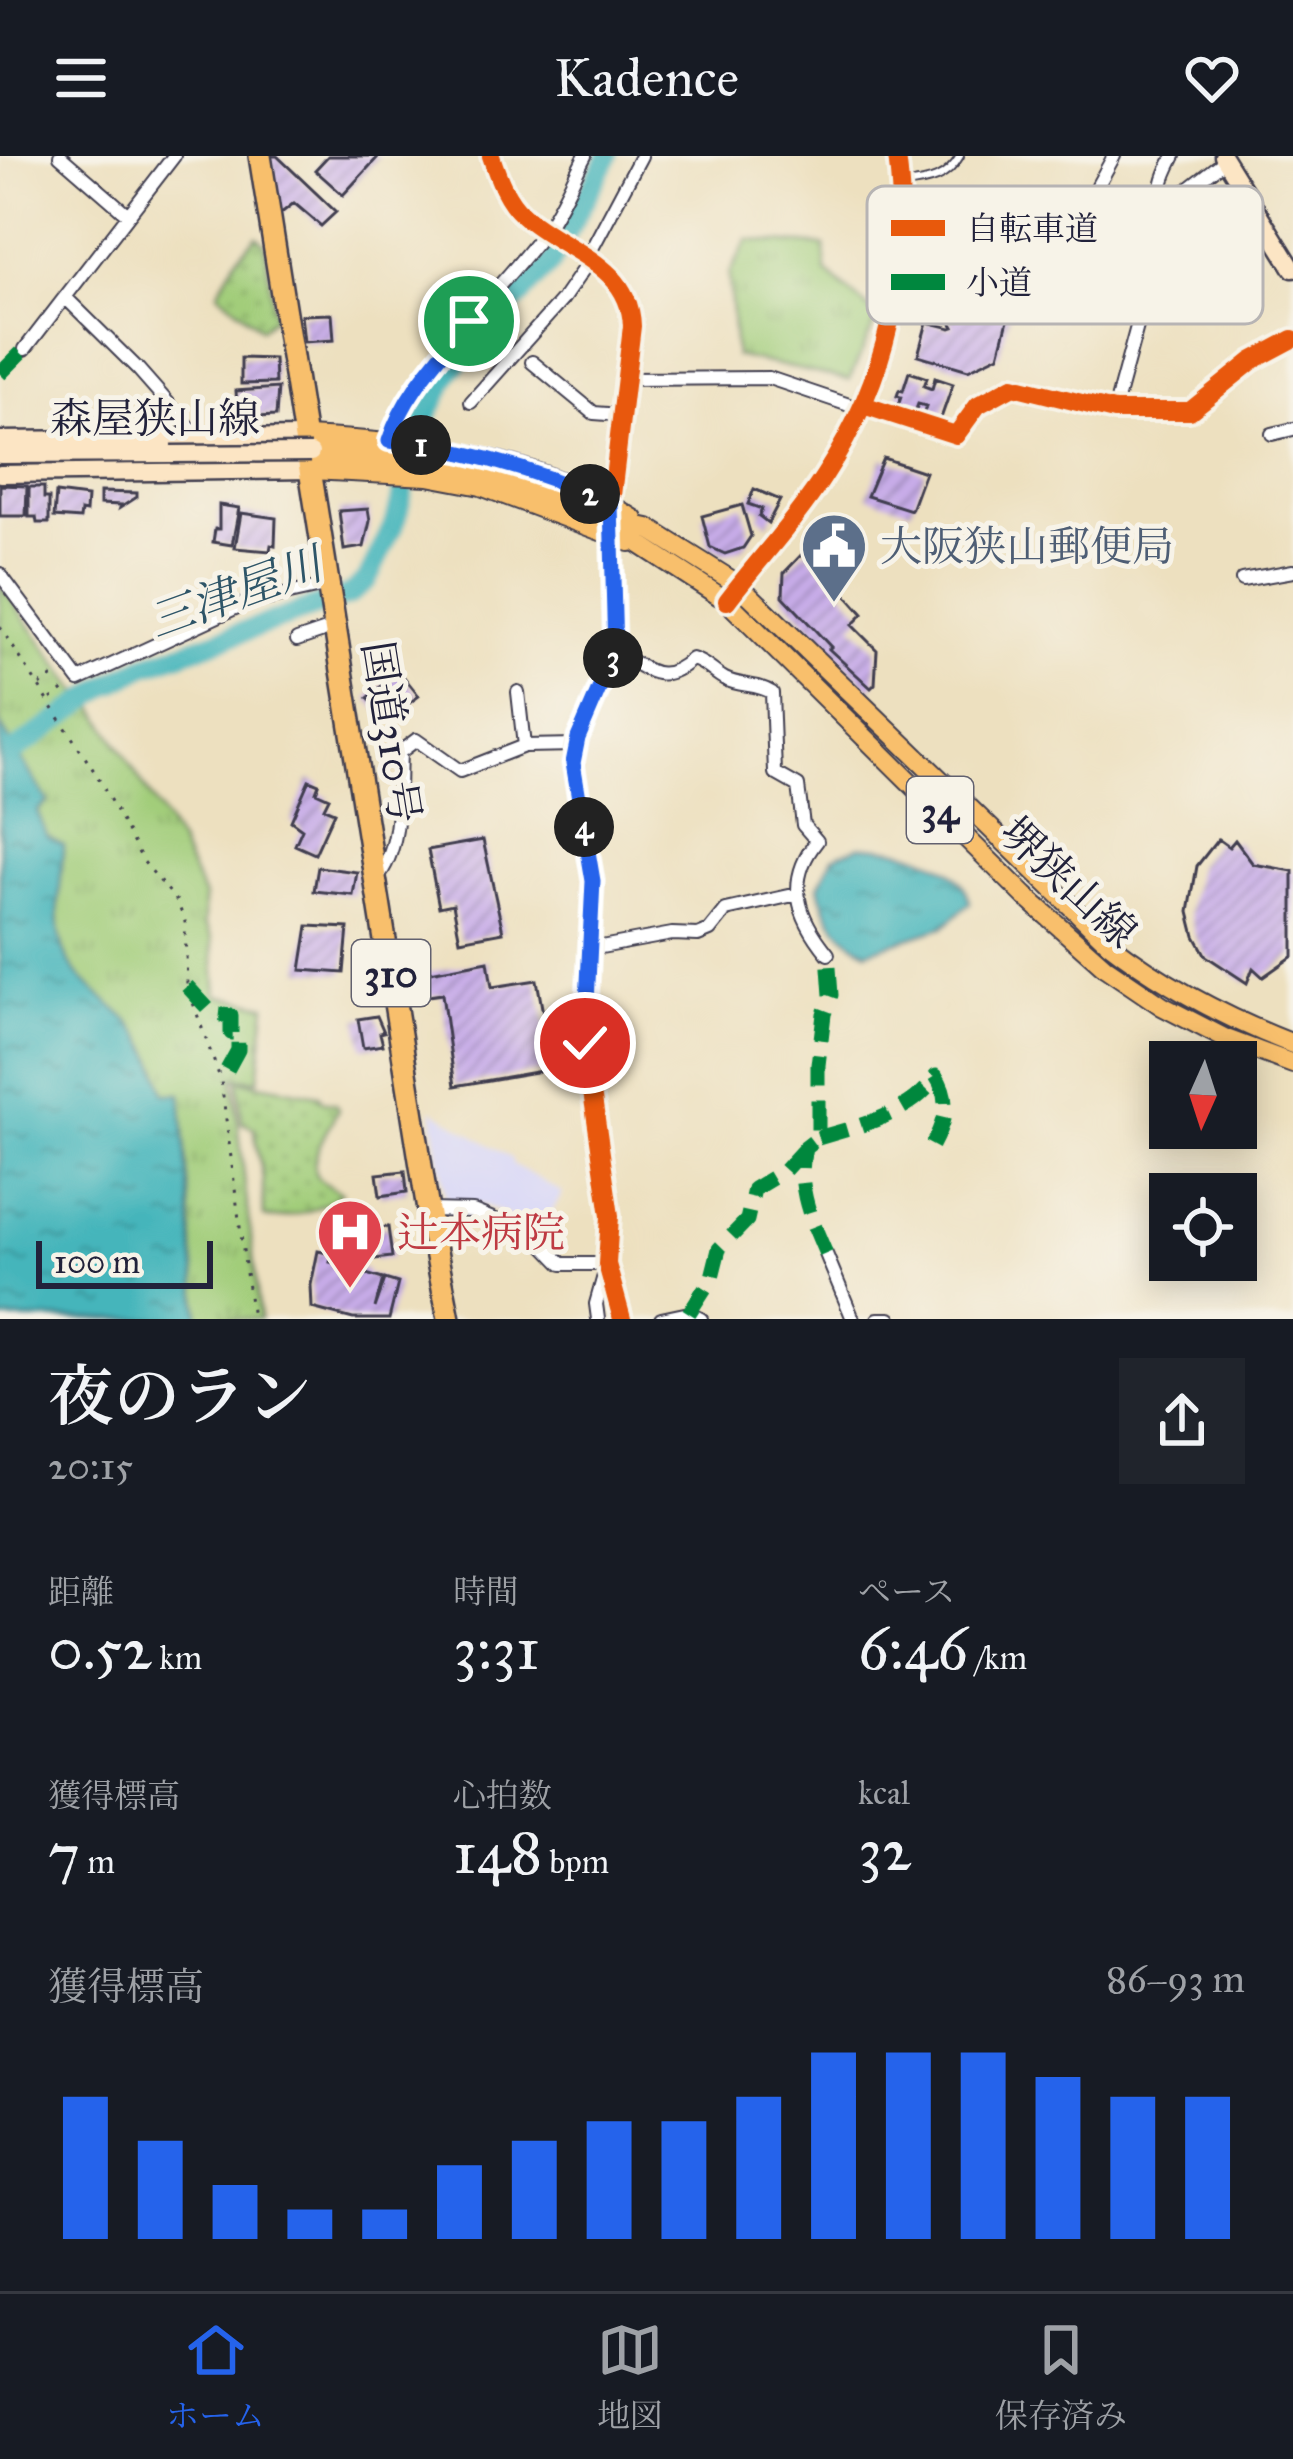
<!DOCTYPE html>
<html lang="ja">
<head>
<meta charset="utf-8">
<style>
	body { margin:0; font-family:"IM FELL Great Primer","Noto Serif JP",serif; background:#20242c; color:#f1f3f6; height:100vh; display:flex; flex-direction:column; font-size:45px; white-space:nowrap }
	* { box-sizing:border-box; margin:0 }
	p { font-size:39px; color:#9ea1a6 }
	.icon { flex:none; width:66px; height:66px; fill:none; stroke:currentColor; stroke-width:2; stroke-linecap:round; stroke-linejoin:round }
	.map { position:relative; height:1163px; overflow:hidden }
	.panel { display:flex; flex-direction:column; background:#171b24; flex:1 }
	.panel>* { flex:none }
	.needle { width:78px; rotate:183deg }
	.controls { position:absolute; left:1149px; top:885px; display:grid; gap:24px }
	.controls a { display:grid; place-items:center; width:108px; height:108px; border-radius:0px; background:#171b24; box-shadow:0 6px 30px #0003; font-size:60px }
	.scale { position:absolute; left:36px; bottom:30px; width:177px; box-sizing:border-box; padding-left:12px; border:6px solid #22223b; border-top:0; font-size:33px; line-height:42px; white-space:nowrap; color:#22223b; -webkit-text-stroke:9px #f7f3e8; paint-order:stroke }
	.pin { position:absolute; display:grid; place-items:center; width:102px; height:102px; color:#fff; margin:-51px; border:6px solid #fff; border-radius:50%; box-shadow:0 3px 12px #0007 }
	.km { position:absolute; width:60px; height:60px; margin:-30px; border-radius:50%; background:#222; color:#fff; font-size:33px; line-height:60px; text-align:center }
	.round { display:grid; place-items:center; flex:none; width:126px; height:126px; border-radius:0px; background:#20242c }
	.summary { display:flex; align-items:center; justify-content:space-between; height:204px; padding:0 48px }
	h1 { font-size:66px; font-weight:600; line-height:90px }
	.metrics { display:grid; grid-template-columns:repeat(3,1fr); gap:18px; height:204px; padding:12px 48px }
	.metrics div { display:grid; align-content:center }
	.metrics b { font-size:60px; font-weight:600 }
	.metrics small { font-size:33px; font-weight:400 }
	.metrics p { font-size:33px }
	.chart { height:336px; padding:24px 48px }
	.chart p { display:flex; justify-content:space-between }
	.chart svg { width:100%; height:216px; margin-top:12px; stroke:#2563eb; stroke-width:6 }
	header { display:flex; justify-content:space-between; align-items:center; height:156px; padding:0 48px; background:#171b24; font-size:54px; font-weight:600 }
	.tabs { display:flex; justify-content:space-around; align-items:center; height:168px; border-top:3px solid #363941; background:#171b24; font-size:33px; color:#9ea1a6 }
	.tabs a { display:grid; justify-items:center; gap:6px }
	.tabs .on { color:#2563eb }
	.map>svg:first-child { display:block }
	.built { fill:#d8d7f8 }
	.grass { fill:url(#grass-dots); stroke:#62785a; stroke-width:3 }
	.park { fill:url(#park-tufts); stroke:#62785a; stroke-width:3 }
	.water { fill:url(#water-ripples); stroke:#346c7b; stroke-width:3 }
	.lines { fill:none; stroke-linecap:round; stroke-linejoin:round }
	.river { stroke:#45b5bb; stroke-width:21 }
	.building { fill:url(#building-hatch) }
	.lane-casing { stroke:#403e4f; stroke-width:10 }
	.street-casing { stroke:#403e4f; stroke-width:16 }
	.secondary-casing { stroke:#403e4f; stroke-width:21 }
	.primary-casing { stroke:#403e4f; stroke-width:22 }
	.highway-casing { stroke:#403e4f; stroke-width:26 }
	.path { stroke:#403e4f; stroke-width:3; stroke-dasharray:3 9; stroke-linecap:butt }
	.lane { stroke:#fff; stroke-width:6 }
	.street { stroke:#fff; stroke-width:12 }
	.secondary { stroke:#fce5c4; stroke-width:16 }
	.primary { stroke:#f8bf6c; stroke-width:18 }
	.highway { stroke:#f8bf6c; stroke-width:21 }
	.secondary-bridge-casing { stroke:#403e4f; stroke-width:21; stroke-linecap:butt }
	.secondary-bridge { stroke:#fce5c4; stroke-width:16 }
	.quiet { stroke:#00873e; stroke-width:15; stroke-dasharray:30 15; stroke-linecap:butt }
	.cycleway-casing { stroke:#f7f3e8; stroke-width:26 }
	.cycleway { stroke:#e8590c; stroke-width:18 }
	.route-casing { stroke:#fff; stroke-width:24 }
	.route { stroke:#2563eb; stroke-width:15 }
	.labels { text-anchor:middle; stroke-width:10; stroke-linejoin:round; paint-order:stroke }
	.shield { fill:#f7f3e8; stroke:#62616f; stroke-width:3 }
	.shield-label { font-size:39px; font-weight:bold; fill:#22223b }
	.street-label { font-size:42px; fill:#22223b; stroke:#f7f3e8 }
	.service-label { font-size:42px; fill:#4e5e75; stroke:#f7f3e8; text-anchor:start }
	.health-label { font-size:42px; fill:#be3a42; stroke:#f7f3e8; text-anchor:start }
	.water-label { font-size:45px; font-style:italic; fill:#2e5568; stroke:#f7f3e8 }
	.key { fill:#f7f3e8; stroke:#b7b4b4; stroke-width:3 }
	.key-label { font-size:33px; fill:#22223b }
</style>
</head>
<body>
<header><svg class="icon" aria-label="menu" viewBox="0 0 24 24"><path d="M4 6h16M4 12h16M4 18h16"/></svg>Kadence<svg class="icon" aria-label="heart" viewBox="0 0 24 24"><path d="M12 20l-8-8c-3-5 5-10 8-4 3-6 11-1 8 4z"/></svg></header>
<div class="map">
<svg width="1293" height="1163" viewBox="0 0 1293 1163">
	<defs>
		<pattern id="grass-dots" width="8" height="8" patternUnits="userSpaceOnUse" patternTransform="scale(3)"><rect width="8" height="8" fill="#a2cd7a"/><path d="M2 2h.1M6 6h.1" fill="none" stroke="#8bb06a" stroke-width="1.8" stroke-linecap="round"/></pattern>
		<pattern id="park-tufts" width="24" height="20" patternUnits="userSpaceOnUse" patternTransform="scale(3)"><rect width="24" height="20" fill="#a2cd7a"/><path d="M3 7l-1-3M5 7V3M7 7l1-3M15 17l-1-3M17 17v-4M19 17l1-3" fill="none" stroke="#8bb06a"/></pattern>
		<pattern id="water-ripples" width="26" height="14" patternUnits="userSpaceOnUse" patternTransform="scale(3)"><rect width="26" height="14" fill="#45b5bb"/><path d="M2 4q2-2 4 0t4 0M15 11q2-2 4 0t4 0" fill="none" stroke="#399399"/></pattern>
		<pattern id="building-hatch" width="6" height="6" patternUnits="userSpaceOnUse" patternTransform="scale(3)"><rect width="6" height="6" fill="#c7ace8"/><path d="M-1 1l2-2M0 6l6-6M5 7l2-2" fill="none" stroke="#a18cbd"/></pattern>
	</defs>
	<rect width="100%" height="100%" fill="#f7f3e8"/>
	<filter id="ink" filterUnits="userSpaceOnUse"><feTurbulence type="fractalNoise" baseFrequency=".00833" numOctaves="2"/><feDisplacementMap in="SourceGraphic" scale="24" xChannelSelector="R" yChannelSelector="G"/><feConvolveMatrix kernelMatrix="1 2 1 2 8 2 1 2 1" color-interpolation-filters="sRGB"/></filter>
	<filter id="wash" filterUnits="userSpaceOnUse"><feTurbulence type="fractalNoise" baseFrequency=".004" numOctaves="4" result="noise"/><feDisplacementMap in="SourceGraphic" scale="48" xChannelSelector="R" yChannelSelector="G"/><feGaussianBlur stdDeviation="2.7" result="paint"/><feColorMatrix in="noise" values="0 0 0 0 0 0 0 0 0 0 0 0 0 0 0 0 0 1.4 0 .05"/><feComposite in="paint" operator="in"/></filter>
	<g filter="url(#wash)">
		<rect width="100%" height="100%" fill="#ede0bf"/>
		<path class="built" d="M432,953L512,1003V1008L563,1037L540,1074L486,1050L446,1045Z"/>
		<path class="grass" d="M257,80L265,88L274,160L261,173L218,136L236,103Z
			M238,924L319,939L322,945L335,948L338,953C331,968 308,1002 316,1019C319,1026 334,1032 341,1036C326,1052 284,1066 264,1061C262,1045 265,1025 261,1011C258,997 255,987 255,972L242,967Z"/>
		<path class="park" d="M748,84L825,90L826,116L878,160L849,224L735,200L729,118Z
			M0,428L75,532L94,550L179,687L204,741V768L212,783L217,839L266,849L258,924L233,922L260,1163H0Z"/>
		<path class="water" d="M0,569L48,646L37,655L47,680L63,689C63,722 54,752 61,784C70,829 115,844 139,877C153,895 159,917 165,938H181L199,1163H0Z
			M859,690C896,690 963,704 970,747L943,771L868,795C840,783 825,759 819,730L833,701Z"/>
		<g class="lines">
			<path class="river" d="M15,595L104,532L144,510L349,439L367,424L396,364L416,281L451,214L550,108L608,0"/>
		</g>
		<g id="blocks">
			<path class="building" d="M271,0H277L336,56L321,70L294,47L280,58Z
				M328,0H379L343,39L315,14Z
				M977,137L1012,148L999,199L968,214L918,199L927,166L951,172L954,171L949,162L964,154L971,161Z
				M332,158L334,184L304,186L301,159Z
				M241,202L274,203L275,227L241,228Z
				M909,216L927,222L924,230L932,233L935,222L953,228L940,265L923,260L926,250L918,248L915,256L898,250L901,241L897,240L899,234L903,235Z
				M278,232L276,260L238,262L236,235Z
				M883,302L925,316L911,354L867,340Z
				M0,329L27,330L26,360H0Z
				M29,331H44V342H49V367H37L36,361H29Z
				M754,333L780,344L768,367L759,360L762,353L748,348Z
				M100,336L137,337V341L120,352L121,349L100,348Z
				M56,337L87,341L86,356L81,355L80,363L54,361Z
				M219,349L239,352L232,389L213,386L215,373H219Z
				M742,349L751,380L743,392L725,398L710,391L702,360Z
				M368,353L370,365L364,391L344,394L339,355Z
				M241,357L276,362L275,390L271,389L270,395L235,392Z
				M806,394L863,458L852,469L877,494L875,528L871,532L829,493L831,491L783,440L784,417Z
				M399,515L419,540L386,564L368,542Z
				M309,624L319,628L316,636L329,642L324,652L334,656L315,698L295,689L302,673L291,665Z
				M1218,683L1229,691L1235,684L1253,708L1293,715V800L1263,821L1253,812L1247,827L1206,800L1195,780L1189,756L1197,710Z
				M483,684L503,776L460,784L453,748L439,751L428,694Z
				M318,711L357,716L353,739L314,735Z
				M308,770L348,772L344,817L301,814Z
				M488,805L492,831L537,824L553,913L455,930L442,838L428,840L425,817Z
				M377,860L384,876L380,877L383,889L363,892L358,863Z
				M405,1015L407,1036L380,1040L377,1018Z
				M388,1071L392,1101L374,1103L369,1073Z
				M318,1095L332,1098L330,1106L367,1114L366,1118L383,1123L375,1152L385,1123L398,1127L389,1163H353L312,1152L311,1129Z"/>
		</g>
	</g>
	<g filter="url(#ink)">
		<use href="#blocks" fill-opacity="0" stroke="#403e4f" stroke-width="3"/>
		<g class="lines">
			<g class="lane-casing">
				<path id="lane" d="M904,29C929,26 947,23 960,0"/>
			</g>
			<g class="street-casing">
				<path id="street" d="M60,0L128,59
					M491,0C498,21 506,44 523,59C563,95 630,107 632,170L611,354
					M1114,0L1098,29L1083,110L1116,119L1122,85L1226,4
					M1166,51C1157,31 1165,18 1174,0
					M588,100L641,0
					M1197,132L1188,111L1259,60
					M65,141L138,213L190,272L191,283
					M25,193L174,0
					M532,206L594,257L621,259
					M625,223L769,222L861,253
					M471,246L562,144L591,102
					M863,249L956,279L978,249L1013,230L1114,255H1190L1252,205L1293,183
					M1114,255L1145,141L1116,119
					M1272,278L1293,273
					M389,285C415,202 496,144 545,74C561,52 572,24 585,0
					M611,374L615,496L578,582L573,607L593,725L585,887L610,1060L607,1108L622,1163
					M0,418L79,524L244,448L329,429
					M1242,424L1293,415
					M297,484L335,471
					M615,496C649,513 660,531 692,503C707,507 713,517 725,523C741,531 758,527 772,537L775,617L798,630L803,669L817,685C785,725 797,760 828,798
					M518,536L524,590
					M376,723C403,692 398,636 400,596L416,584L460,615L524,590L577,589
					M590,793L672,778L698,779L710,774L726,754L798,738
					M428,1054L473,1055L535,1080L562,1108H607
					M826,1098L853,1163
					M598,1163L596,1148L607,1109
					M661,1163L689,1157L701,1163
					M878,1163H890"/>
			</g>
			<g class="secondary-casing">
				<path id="secondary" d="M1223,0L1293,113
					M0,284L307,281
					M0,299L171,298
					M0,318L311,314
					M733,438C763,398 797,361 824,320C887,225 912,113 897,0"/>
			</g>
			<g class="primary-casing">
				<path id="primary" d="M307,281C421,287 535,299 634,363
					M311,297L402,302L498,319L611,364L648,372L739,429L1109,787C1166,831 1226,862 1293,888
					M311,314L428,320L481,330L630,386
					M614,367L641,389L727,445L1025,740L1106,812L1162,850L1226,883L1293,908"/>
			</g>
			<g class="highway-casing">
				<path id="highway" d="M260,0L428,1054L449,1163"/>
			</g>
			<path class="path" d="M0,471L96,618L143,705L177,745L185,766L187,830L221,925L252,1163
				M40,529L57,518
				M51,543L68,531"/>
			<use href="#lane" class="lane"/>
			<use href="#street" class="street"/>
			<use href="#secondary" class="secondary"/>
			<use href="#primary" class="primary"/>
			<use href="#highway" class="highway"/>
			<g class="secondary-bridge-casing">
				<path id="secondary-bridge" d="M171,298L311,297"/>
			</g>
			<use href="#secondary-bridge" class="secondary-bridge"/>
			<path class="quiet" d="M0,218L25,193
				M187,830L213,858L231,860V877H238V894L221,925
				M818,982C858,970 913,958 936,920C953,946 943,970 929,995
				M826,1098C811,1063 796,1031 805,992L818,982V909L824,858L831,839L828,798
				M689,1157L712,1121L719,1093L747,1064L754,1033L784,1015L805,992"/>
			<g class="cycleway-casing">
				<path id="cycleway" d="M491,0C498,21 506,44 523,59C563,95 630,107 632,170L611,348L615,496L578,582L573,607L593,725L585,887L610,1060L607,1108L622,1163
					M863,249L956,279L978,249L1013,230L1114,255H1190L1252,205L1293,183
					M727,445C759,403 796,364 824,320C887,224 912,113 897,0"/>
			</g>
			<use href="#cycleway" class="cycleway"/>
		</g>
	</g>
	<g class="lines" filter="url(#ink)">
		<g class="route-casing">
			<path id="route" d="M469,165C438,203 404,238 389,285C468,293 540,315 611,348L615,496L578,582L573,607L593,725L585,887"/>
		</g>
		<use href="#route" class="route"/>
	</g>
	<defs>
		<g id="civic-pin" transform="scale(3.45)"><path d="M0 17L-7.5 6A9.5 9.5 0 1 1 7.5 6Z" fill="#5c6f8a" stroke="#f7f3e8"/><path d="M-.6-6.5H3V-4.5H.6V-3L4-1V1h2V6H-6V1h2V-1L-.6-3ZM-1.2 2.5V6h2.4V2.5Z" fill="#fff"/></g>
		<g id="hospital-pin" transform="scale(3.45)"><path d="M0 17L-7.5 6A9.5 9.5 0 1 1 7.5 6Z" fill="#e0444e" stroke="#f7f3e8"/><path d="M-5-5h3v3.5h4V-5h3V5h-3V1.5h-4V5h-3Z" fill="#fff"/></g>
	</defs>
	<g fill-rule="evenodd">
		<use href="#civic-pin" x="834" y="390"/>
		<use href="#hospital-pin" x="350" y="1076"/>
	</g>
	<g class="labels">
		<g class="shield">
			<rect x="907" y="621" width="66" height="66" rx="9"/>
			<rect x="352" y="784" width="78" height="66" rx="9"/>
		</g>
		<g class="shield-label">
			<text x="940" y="668">34</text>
			<text x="391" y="831">310</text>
		</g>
		<g class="street-label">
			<text x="155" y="277">森屋狭山線</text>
			<text transform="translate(392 576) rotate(81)" y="15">国道310号</text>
			<text transform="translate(1069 726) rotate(43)" y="15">堺狭山線</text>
		</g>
		<g class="service-label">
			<text x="880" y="405">大阪狭山郵便局</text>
		</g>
		<g class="health-label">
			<text x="397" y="1091">辻本病院</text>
		</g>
		<g class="water-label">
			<text transform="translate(235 436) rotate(-20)" y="16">三津屋川</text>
		</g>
	</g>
	<rect x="867" y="30" width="396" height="138" rx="18" class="key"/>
	<rect x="891" y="64" width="54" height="16" fill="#e8590c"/>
	<rect x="891" y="118" width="54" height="16" fill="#00873e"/>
	<g class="key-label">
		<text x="966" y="84">自転車道</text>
		<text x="966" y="138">小道</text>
	</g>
</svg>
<div class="controls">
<a><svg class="needle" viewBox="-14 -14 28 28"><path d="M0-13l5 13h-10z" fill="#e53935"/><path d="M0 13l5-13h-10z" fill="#9ea1a6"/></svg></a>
<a><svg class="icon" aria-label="locate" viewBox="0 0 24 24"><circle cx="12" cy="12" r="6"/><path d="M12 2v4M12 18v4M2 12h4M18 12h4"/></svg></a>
</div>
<div class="scale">100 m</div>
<div class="pin" style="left:469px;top:165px;background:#1e9e55"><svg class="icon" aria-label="arrive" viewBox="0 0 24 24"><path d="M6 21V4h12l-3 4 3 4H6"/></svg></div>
<div class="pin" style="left:585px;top:887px;background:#d93025"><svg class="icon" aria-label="check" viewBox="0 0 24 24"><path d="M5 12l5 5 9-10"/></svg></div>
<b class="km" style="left:421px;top:289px">1</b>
<b class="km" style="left:590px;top:338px">2</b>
<b class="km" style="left:613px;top:502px">3</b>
<b class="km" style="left:584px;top:671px">4</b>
</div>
<section class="panel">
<div class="summary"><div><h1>夜のラン</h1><p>20:15</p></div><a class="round"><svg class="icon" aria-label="share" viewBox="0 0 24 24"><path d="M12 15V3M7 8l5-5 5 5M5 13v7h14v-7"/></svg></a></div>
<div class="metrics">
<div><p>距離</p><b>0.52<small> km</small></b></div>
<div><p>時間</p><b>3:31</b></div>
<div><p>ペース</p><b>6:46<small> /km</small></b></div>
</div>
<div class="metrics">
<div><p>獲得標高</p><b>7<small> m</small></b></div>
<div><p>心拍数</p><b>148<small> bpm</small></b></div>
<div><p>kcal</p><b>32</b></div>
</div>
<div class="chart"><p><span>獲得標高</span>86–93 m</p>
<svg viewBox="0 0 160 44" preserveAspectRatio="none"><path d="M5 44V15M15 44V24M25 44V33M35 44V38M45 44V38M55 44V29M65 44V24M75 44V20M85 44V20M95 44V15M105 44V6M115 44V6M125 44V6M135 44V11M145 44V15M155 44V15"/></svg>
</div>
</section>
<nav class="tabs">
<a class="on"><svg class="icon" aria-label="home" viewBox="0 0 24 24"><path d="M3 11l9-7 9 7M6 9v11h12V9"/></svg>ホーム</a>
<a><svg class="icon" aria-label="map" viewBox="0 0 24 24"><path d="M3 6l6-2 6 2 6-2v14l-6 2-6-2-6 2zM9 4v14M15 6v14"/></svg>地図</a>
<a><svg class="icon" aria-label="saved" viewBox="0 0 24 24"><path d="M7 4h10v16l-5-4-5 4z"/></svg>保存済み</a>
</nav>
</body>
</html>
